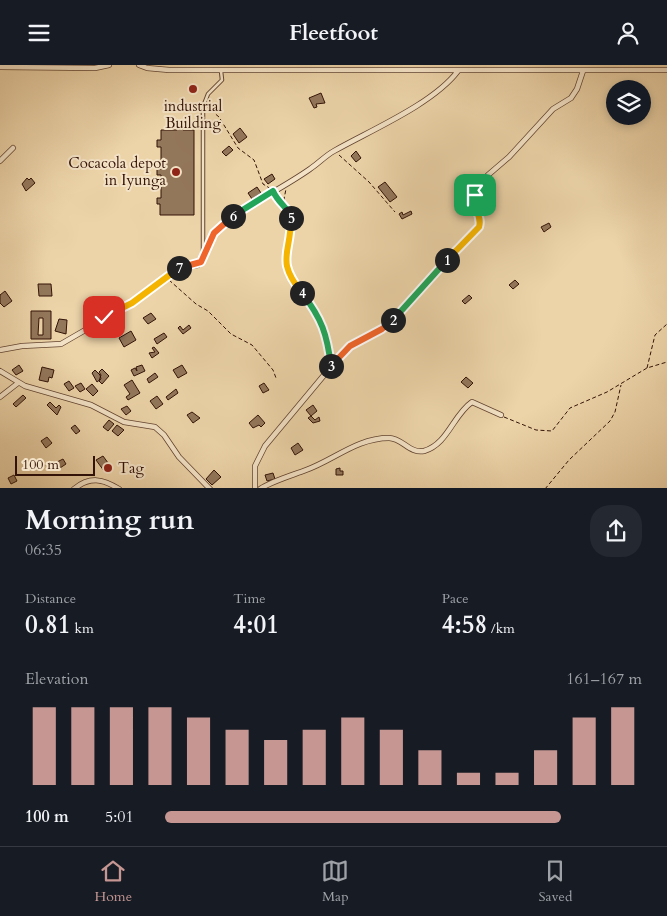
<!DOCTYPE html>
<html lang="en">
<head>
<meta charset="utf-8">
<style>
	body { margin:0; font-family:Cardo,serif; background:#242831; color:#f1f3f6; height:100vh; display:flex; flex-direction:column; font-size:19px; white-space:nowrap }
	* { box-sizing:border-box; margin:0 }
	p { font-size:16px; color:#9ea1a6 }
	.icon { flex:none; width:28px; height:28px; fill:none; stroke:currentColor; stroke-width:2; stroke-linecap:round; stroke-linejoin:round }
	.map { position:relative; height:423px; overflow:hidden }
	.panel { display:flex; flex-direction:column; background:#171b24; flex:1 }
	.panel>* { flex:none }
	.fabs { position:absolute; left:606px; top:15px; display:grid; gap:10px }
	.fabs a { display:grid; place-items:center; width:45px; height:45px; border-radius:50%; background:#171b24; box-shadow:0 2px 8px #0003; font-size:25px }
	.scale { position:absolute; left:15px; bottom:12px; width:80px; box-sizing:border-box; padding-left:5px; border:2px solid #331307; border-top:0; font-size:14px; line-height:18px; white-space:nowrap; color:#331307; -webkit-text-stroke:4px #f3e2c6; paint-order:stroke }
	.pin { position:absolute; display:grid; place-items:center; width:42px; height:42px; color:#fff; margin:-21px; border-radius:10px; box-shadow:0 2px 8px #0006 }
	.km { position:absolute; width:25px; height:25px; margin:-12px; border-radius:50%; background:#222; color:#fff; font-size:14px; line-height:25px; text-align:center }
	.round { display:grid; place-items:center; flex:none; width:52px; height:52px; border-radius:20px; background:#242831 }
	.summary { display:flex; align-items:center; justify-content:space-between; height:85px; padding:0 25px }
	h1 { font-size:28px; font-weight:700; line-height:38px }
	.stats { display:grid; grid-template-columns:repeat(3,1fr); gap:8px; height:85px; padding:5px 25px }
	.stats div { display:grid; align-content:center }
	.stats b { font-size:25px; font-weight:700 }
	.stats small { font-size:14px; font-weight:400 }
	.stats p { font-size:14px }
	.chart { height:140px; padding:10px 25px }
	.chart p { display:flex; justify-content:space-between }
	.chart svg { width:100%; height:90px; margin-top:5px; stroke:#c59692; stroke-width:6 }
	ul { padding:0 25px; list-style:none; font-size:16px }
	li { display:grid; grid-template-columns:80px 60px 1fr; align-items:center; height:38px }
	li i { height:12px; border-radius:6px; background:#c59692 }
	header { display:flex; justify-content:space-between; align-items:center; height:65px; padding:0 25px; background:#171b24; font-size:22px; font-weight:700 }
	.dock { display:flex; justify-content:space-around; align-items:center; height:70px; border-top:1px solid #363941; background:#171b24; font-size:14px; color:#9ea1a6 }
	.dock a { display:grid; justify-items:center; gap:2px }
	.dock .on { color:#c59692 }
	.map>svg:first-child { display:block }
	.building { fill:#93775b; stroke:#331307; fill-rule:evenodd }
	.lines { fill:none; stroke-linecap:round; stroke-linejoin:round }
	.lane-casing { stroke:#61432f; stroke-width:4.5 }
	.street-casing { stroke:#61432f; stroke-width:6 }
	.path { stroke:#331307; stroke-width:1; stroke-dasharray:4 2.5; stroke-linecap:butt }
	.lane { stroke:#f3e2c6; stroke-width:2.5 }
	.street { stroke:#f3e2c6; stroke-width:4.5 }
	.split-1-casing { stroke:#fff; stroke-width:10 }
	.split-2-casing { stroke:#fff; stroke-width:10 }
	.split-3-casing { stroke:#fff; stroke-width:10 }
	.split-4-casing { stroke:#fff; stroke-width:10 }
	.split-5-casing { stroke:#fff; stroke-width:10 }
	.split-6-casing { stroke:#fff; stroke-width:10 }
	.split-7-casing { stroke:#fff; stroke-width:10 }
	.split-8-casing { stroke:#fff; stroke-width:10 }
	.split-1 { stroke:#f5b400; stroke-width:6 }
	.split-2 { stroke:#22a559; stroke-width:6 }
	.split-3 { stroke:#f0652b; stroke-width:6 }
	.split-4 { stroke:#22a559; stroke-width:6 }
	.split-5 { stroke:#f5b400; stroke-width:6 }
	.split-6 { stroke:#22a559; stroke-width:6 }
	.split-7 { stroke:#f0652b; stroke-width:6 }
	.split-8 { stroke:#f5b400; stroke-width:6 }
	.poi-dot { fill:#8f2418; stroke:#f3e2c6; stroke-width:2 }
	.labels { text-anchor:middle; stroke-width:4; stroke-linejoin:round; paint-order:stroke }
	.poi-label { font-size:15px; fill:#331307; stroke:#f3e2c6 }
</style>
</head>
<body>
<header><svg class="icon" aria-label="menu" viewBox="0 0 24 24"><path d="M4 6h16M4 12h16M4 18h16"/></svg>Fleetfoot<svg class="icon" aria-label="person" viewBox="0 0 24 24"><circle cx="12" cy="8" r="4"/><path d="M4 21q1-7 8-7t8 7"/></svg></header>
<div class="map">
<svg width="667" height="424" viewBox="0 0 667 424">
	<rect width="100%" height="100%" fill="#ecd3a8"/>
	<filter id="stains"><feTurbulence type="fractalNoise" baseFrequency=".004" numOctaves="4"/><feColorMatrix values="0 0 0 0 .2 0 0 0 0 .09 0 0 0 0 .02 0 0 0 .5 -.17"/></filter>
	<radialGradient id="worn" r=".72"><stop offset=".6" stop-color="#630" stop-opacity="0"/><stop offset="1" stop-color="#630" stop-opacity=".3"/></radialGradient>
	<path class="building" d="M189,21H197V27H189Z
		M321,28L325,38L316,39L317,42L314,43L309,33Z
		M177,61H183V65H194V150H160V139H157V133H161V110H157V104H161V82H157V75H161V65H177Z
		M240,63L247,72L239,78L233,69Z
		M229,81L233,85L226,91L222,87Z
		M356,86L361,93L356,97L351,91Z
		M272,109L275,114L268,119L264,114Z
		M27,113L29,115L31,113L35,118L26,126L22,119Z
		M385,117L397,132L390,137L378,122Z
		M257,122L261,128L252,134L248,128Z
		M411,146L412,149L402,154L399,149L402,147L403,150Z
		M549,158L551,162L544,167L541,162Z
		M515,215L519,219L513,224L509,220Z
		M38,219H51L52,231H39Z
		M5,226L12,236L4,242L0,238V230Z
		M469,230L472,233L465,239L462,236Z
		M31,246H51V274H31ZM39,253H43V270H38Z
		M151,248L156,254L148,259L143,253Z
		M59,254L67,255L66,269L55,266Z
		M189,260L191,263L183,269L178,263L180,261L183,265Z
		M131,266L136,275L124,282L119,273Z
		M164,268L167,272L157,279L154,274Z
		M154,282L159,288L152,293L149,288L155,287L152,283Z
		M19,300L23,306L16,310L12,305Z
		M142,300L145,306L134,311L131,305L135,303L137,306L136,302Z
		M182,300L187,308L178,313L173,305Z
		M42,302L54,305L52,313L49,312L48,317L39,315Z
		M102,304L109,311L102,319L99,316L101,310L99,307Z
		M95,305L100,310L101,314L97,317L92,308Z
		M155,308L158,312L149,318L147,314Z
		M466,312L473,318L468,323L461,317Z
		M132,315L140,328L128,335L126,332L130,329L124,320Z
		M69,316L74,323L69,326L64,319Z
		M81,318L85,324L80,327L75,321Z
		M264,318L269,325L263,328L259,321Z
		M92,319L98,326L93,331L86,324Z
		M176,324L178,328L168,335L166,332Z
		M23,330L26,333L16,342L13,339Z
		M157,331L163,339L156,344L150,336Z
		M50,337L56,343L59,340L61,342L57,350L47,340Z
		M313,340L317,346L311,351L306,345Z
		M127,341L131,346L126,350L121,344Z
		M192,347L200,353L193,358L187,350Z
		M258,350L265,358L261,362L259,360L253,363L249,358Z
		M311,351L315,355L319,352L320,356L313,358L308,353Z
		M109,355L114,359L108,366L103,362Z
		M75,360L80,366L76,369L71,363Z
		M117,360L124,365L118,371L112,366Z
		M47,372L52,378L46,383L41,376Z
		M298,378L303,385L295,390L291,383Z
		M103,391L111,402L104,406L96,395Z
		M39,394L45,400L42,404L37,400L34,401Z
		M63,394L66,399L60,403L57,397Z
		M340,403V406H343V410H336V404Z
		M214,405L221,412L212,420L206,414Z
		M273,408L275,414L267,416L265,410Z
		M14,410L17,416L11,419L8,413Z"/>
	<g class="lines">
		<g class="lane-casing">
			<path id="lane" d="M203,191V42L208,29L222,15L221,6"/>
		</g>
		<g class="street-casing">
			<path id="street" d="M139,0L147,3L169,5H667
				M0,2L95,3L109,0
				M0,96L13,83
				M0,285L22,281L61,279L132,238L178,204L198,200C210,190 207,170 226,156C253,137 283,123 310,104C319,98 325,91 334,86C371,65 433,39 458,6
				M0,306L25,321L91,340L124,357L155,362L164,370L179,392L210,424
				M0,332L18,318
				M74,424C90,411 103,414 119,424
				M255,424V401L265,381L345,285L389,259L413,235L458,181L477,164L480,154L473,137L475,130L488,110L509,92L553,44L571,33L577,24L583,6
				M260,424C272,416 293,410 306,405C334,395 357,373 389,373C402,373 410,389 424,386C448,379 453,350 472,337L501,350"/>
		</g>
		<path class="path" d="M206,41L219,52L238,83L254,95L263,119L271,124
			M339,90L369,117L395,147
			M275,131L291,149C292,167 281,186 286,203C291,220 307,233 317,247C326,262 328,279 330,296
			M286,142L284,134L286,124
			M169,215L196,239L208,246L231,269L252,280L273,305L276,313
			M647,303L655,270L667,259
			M504,352L536,365L552,366L570,343L607,327L647,303L667,297
			M545,424L569,395L610,356L615,347L621,320"/>
		<use href="#lane" class="lane"/>
		<use href="#street" class="street"/>
	</g>
	<g class="lines">
		<g class="split-1-casing">
			<path id="split-1" d="M447,195L479,162C483,150 470,141 475,130"/>
		</g>
		<g class="split-2-casing">
			<path id="split-2" d="M393,255L447,195"/>
		</g>
		<g class="split-3-casing">
			<path id="split-3" d="M331,301L350,281L382,264L393,255"/>
		</g>
		<g class="split-4-casing">
			<path id="split-4" d="M302,228C322,254 327,269 331,301"/>
		</g>
		<g class="split-5-casing">
			<path id="split-5" d="M291,153C291,190 275,194 302,228"/>
		</g>
		<g class="split-6-casing">
			<path id="split-6" d="M233,151L273,126C278,138 289,143 291,153"/>
		</g>
		<g class="split-7-casing">
			<path id="split-7" d="M179,203L201,197L214,168L233,151"/>
		</g>
		<g class="split-8-casing">
			<path id="split-8" d="M104,252L132,238L179,203"/>
		</g>
		<use href="#split-1" class="split-1"/>
		<use href="#split-2" class="split-2"/>
		<use href="#split-3" class="split-3"/>
		<use href="#split-4" class="split-4"/>
		<use href="#split-5" class="split-5"/>
		<use href="#split-6" class="split-6"/>
		<use href="#split-7" class="split-7"/>
		<use href="#split-8" class="split-8"/>
	</g>
	<g class="poi-dot">
		<circle cx="193" cy="24" r="5"/>
		<circle cx="176" cy="107" r="5"/>
		<circle cx="108" cy="403" r="5"/>
	</g>
	<g class="labels">
		<g class="poi-label">
			<text x="193" y="46">industrial<tspan x="193" dy="17">Building</tspan></text>
			<text x="166" y="103" text-anchor="end">Cocacola depot<tspan x="166" dy="17">in Iyunga</tspan></text>
			<text x="118" y="408" text-anchor="start">Tag</text>
		</g>
	</g>
	<rect width="100%" height="100%" filter="url(#stains)"/>
	<rect width="100%" height="100%" fill="url(#worn)"/>
</svg>
<div class="fabs">
<a><svg class="icon" aria-label="layers" viewBox="0 0 24 24"><path d="M12 4l9 5-9 5-9-5zM3 14l9 5 9-5"/></svg></a>
</div>
<div class="scale">100 m</div>
<div class="pin" style="left:475px;top:130px;background:#1e9e55"><svg class="icon" aria-label="arrive" viewBox="0 0 24 24"><path d="M6 21V4h12l-3 4 3 4H6"/></svg></div>
<div class="pin" style="left:104px;top:252px;background:#d93025"><svg class="icon" aria-label="check" viewBox="0 0 24 24"><path d="M5 12l5 5 9-10"/></svg></div>
<b class="km" style="left:447px;top:195px">1</b>
<b class="km" style="left:393px;top:255px">2</b>
<b class="km" style="left:331px;top:301px">3</b>
<b class="km" style="left:302px;top:228px">4</b>
<b class="km" style="left:291px;top:153px">5</b>
<b class="km" style="left:233px;top:151px">6</b>
<b class="km" style="left:179px;top:203px">7</b>
</div>
<section class="panel">
<div class="summary"><div><h1>Morning run</h1><p>06:35</p></div><a class="round"><svg class="icon" aria-label="share" viewBox="0 0 24 24"><path d="M12 15V3M7 8l5-5 5 5M5 13v7h14v-7"/></svg></a></div>
<div class="stats">
<div><p>Distance</p><b>0.81<small> km</small></b></div>
<div><p>Time</p><b>4:01</b></div>
<div><p>Pace</p><b>4:58<small> /km</small></b></div>
</div>
<div class="chart"><p><span>Elevation</span>161–167 m</p>
<svg viewBox="0 0 160 44" preserveAspectRatio="none"><path d="M5 44V6M15 44V6M25 44V6M35 44V6M45 44V11M55 44V17M65 44V22M75 44V17M85 44V11M95 44V17M105 44V27M115 44V38M125 44V38M135 44V27M145 44V11M155 44V6"/></svg>
</div>
<ul>
<li><b>100 m</b>5:01<i style="width:83%"></i></li>
</ul>
</section>
<nav class="dock">
<a class="on"><svg class="icon" aria-label="home" viewBox="0 0 24 24"><path d="M3 11l9-7 9 7M6 9v11h12V9"/></svg>Home</a>
<a><svg class="icon" aria-label="map" viewBox="0 0 24 24"><path d="M3 6l6-2 6 2 6-2v14l-6 2-6-2-6 2zM9 4v14M15 6v14"/></svg>Map</a>
<a><svg class="icon" aria-label="saved" viewBox="0 0 24 24"><path d="M7 4h10v16l-5-4-5 4z"/></svg>Saved</a>
</nav>
</body>
</html>
